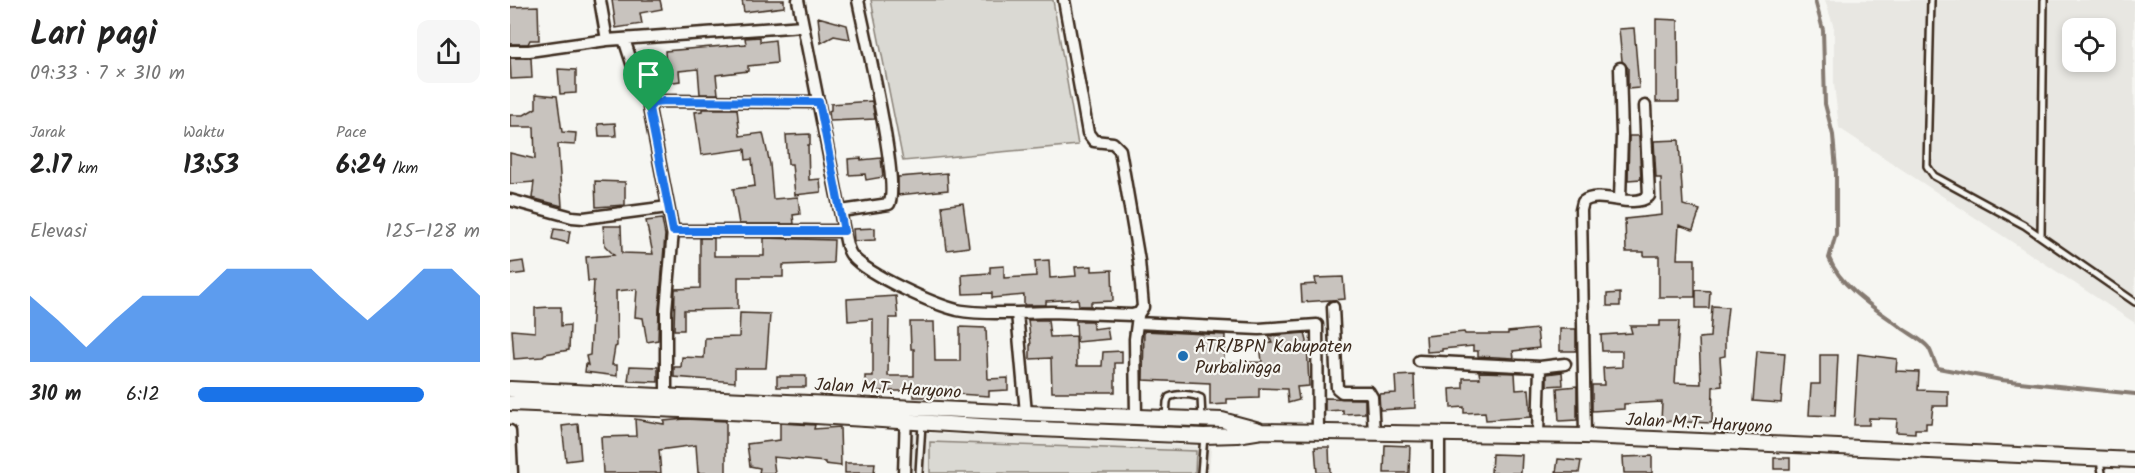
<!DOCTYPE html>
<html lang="id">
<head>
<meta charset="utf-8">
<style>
	body { margin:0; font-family:Kalam,sans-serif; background:#f6f6f6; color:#222; height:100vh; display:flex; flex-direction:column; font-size:22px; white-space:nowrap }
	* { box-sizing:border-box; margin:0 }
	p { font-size:20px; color:#767676 }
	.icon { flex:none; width:33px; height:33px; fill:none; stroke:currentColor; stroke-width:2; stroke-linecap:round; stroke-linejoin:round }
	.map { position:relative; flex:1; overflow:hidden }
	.sheet { display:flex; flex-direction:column; background:#fff; width:510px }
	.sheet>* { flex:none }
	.controls { position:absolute; left:1552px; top:18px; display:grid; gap:12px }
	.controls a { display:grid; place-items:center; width:54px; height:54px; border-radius:12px; background:#fff; box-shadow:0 3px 9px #0003; font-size:30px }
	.pin { position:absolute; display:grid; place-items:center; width:51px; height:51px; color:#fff; margin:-62px -26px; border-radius:50% 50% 50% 0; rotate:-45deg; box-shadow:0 0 6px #0007 }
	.pin .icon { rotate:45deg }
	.round { display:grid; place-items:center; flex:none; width:63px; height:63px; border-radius:12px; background:#f6f6f6 }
	.head { display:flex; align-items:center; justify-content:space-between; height:102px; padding:0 30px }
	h1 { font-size:33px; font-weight:600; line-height:45px }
	.metrics { display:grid; grid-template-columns:repeat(3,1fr); gap:9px; height:102px; padding:6px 30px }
	.metrics div { display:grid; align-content:center }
	.metrics b { font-size:26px; font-weight:600 }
	.metrics small { font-size:16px; font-weight:400 }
	.metrics p { font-size:16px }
	.chart { height:168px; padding:12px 30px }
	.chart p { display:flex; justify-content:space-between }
	.chart svg { width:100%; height:108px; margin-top:6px; fill:#1a73e8; opacity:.7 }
	ul { padding:0 30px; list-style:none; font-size:20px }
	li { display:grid; grid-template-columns:96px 72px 1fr; align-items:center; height:45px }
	li i { height:15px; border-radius:8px; background:#1a73e8 }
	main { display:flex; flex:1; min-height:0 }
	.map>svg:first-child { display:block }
	.built { fill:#e8e7e2; fill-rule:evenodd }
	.green { fill:#dad9d3; stroke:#8a8278; stroke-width:1.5 }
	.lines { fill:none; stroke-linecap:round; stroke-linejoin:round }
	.stream { stroke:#857a71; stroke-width:4 }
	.building { fill:#c8c3be; stroke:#3b2a1e; stroke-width:1.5 }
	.lane-casing { stroke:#3b2a1e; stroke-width:10 }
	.street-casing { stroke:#3b2a1e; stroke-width:15 }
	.secondary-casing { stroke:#3b2a1e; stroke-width:18 }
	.lane { stroke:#f6f6f2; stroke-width:5 }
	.street { stroke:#f6f6f2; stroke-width:10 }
	.secondary { stroke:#f6f6f2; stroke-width:14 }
	.route-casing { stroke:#fff; stroke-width:12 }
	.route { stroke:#1a73e8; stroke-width:8 }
	.poi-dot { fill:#1f6fb2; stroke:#f6f6f2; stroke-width:2 }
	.labels { text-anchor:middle; stroke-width:4.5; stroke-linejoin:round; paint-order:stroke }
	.poi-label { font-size:18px; fill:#3b2a1e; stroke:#f6f6f2; text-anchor:start }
	.street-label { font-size:18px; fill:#3b2a1e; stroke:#f6f6f2 }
</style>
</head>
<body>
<main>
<section class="sheet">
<div class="head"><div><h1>Lari pagi</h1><p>09:33 · 7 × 310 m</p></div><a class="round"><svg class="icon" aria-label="share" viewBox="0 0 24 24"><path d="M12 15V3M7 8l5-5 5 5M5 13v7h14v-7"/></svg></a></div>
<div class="metrics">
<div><p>Jarak</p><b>2.17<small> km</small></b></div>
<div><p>Waktu</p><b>13:53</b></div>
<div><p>Pace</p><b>6:24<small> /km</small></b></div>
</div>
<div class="chart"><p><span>Elevasi</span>125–128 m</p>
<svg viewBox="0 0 160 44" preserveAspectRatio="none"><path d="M0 44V17L10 27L20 38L30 27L40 17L50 17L60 17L70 6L80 6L90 6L100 6L110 17L120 27L130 17L140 6L150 6L160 17V44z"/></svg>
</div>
<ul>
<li><b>310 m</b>6:12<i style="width:80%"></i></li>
</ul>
</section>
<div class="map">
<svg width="1625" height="473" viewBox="0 0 1625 473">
	<rect width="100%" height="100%" fill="#f6f6f2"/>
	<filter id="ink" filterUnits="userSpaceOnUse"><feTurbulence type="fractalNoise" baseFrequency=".0167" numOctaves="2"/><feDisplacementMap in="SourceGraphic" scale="12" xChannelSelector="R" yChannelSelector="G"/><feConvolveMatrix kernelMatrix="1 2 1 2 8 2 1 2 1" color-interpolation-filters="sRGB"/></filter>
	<g filter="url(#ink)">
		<path class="built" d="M1315,0H1624L1625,323L1329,128L1324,84V28ZM1563,28H1596V62H1563Z
			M398,432L701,447L699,473H397Z"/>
		<path class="green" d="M361,0H543L568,145L393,161Z
			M420,442L686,451L685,473H420Z"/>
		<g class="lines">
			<path class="stream" d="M1305,0L1313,30L1315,104L1323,135L1326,170V234L1319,258C1331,288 1366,309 1392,328C1400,334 1411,339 1418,347C1422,352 1423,361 1428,368L1491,380L1625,394"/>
		</g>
		<path class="building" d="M102,0H150L152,9L130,13L132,24L106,28Z
			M232,0H274V7L234,12Z
			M28,6L29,40H20L18,44H0V7Z
			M308,17L337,25L340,39L324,36L311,43Z
			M1146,19L1168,20L1169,102H1146Z
			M1124,28L1129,88L1118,89V68L1112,61L1109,29Z
			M250,37V42L265,40L267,63L238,66V71L206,75L208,94H190L188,69L169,71L170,81L157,83L155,51L236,44L235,38Z
			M0,58H21L22,78L1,79Z
			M48,69L66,70V93L50,94Z
			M26,94L47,96L52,132L66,133L65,145L48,144L52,206L22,198L24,182L0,184V153L25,159L24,127H0V115H14L26,108Z
			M362,101L365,119L320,121L319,111L321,110V104Z
			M192,109H227L230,136L253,133L260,164L263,199L288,197L290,214L283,215L284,224H229L223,189L245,186L242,159L236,160L235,149L191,155L185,112L192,111Z
			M105,123L106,136H89L88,124Z
			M300,134V145H298L299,180L310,179L311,192L285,195L282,164H278L276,135Z
			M1119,136H1129L1131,179L1118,180Z
			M1169,140L1173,205L1190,210L1183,230L1169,225L1167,259H1185V297H1149V256H1134V252H1116L1115,219L1152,215L1151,178H1146L1144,141Z
			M351,158V160L371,158L373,177L356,180L355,174L339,175L338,159Z
			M437,173L438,190L388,195V177Z
			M85,181L115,182V205L86,207Z
			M453,203L459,247L437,250L432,206Z
			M152,219L155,235L149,309L148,340L137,342L133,318L125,317L127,289L106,291L107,346L105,347L102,365H107V376L75,372L76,364L78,365L76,356L80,355L84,281H78L76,257L104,255L95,246L93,226H111L112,253L143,254L136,221Z
			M365,228V240L344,241L343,229Z
			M44,229L60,231L58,243L42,239Z
			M190,238H204V256H254V238L324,240L323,263L273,265V277H228V309L174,310V330H164L165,289L190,288Z
			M539,260L540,278L566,276L565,267L582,266V271L602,270L603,301L581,302V306H569L568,299L536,301V305H514V295L482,298V293L453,294L452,275L480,273V267L494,266V278L526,276L525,261Z
			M13,261L15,273L0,275V263Z
			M833,277L835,299L792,302L791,285L806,284L805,278Z
			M1186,290L1200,291L1199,308H1186Z
			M1110,293V306H1097V294Z
			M386,296L388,318H379L378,376H404V349H401L400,322H424L425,361H450V327L476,328L478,379L498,378V390L479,391V396L432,393V397H404V391H355V376H363V319L338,321L337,299Z
			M1202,306L1218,307L1215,334V356L1210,357L1212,386L1203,387L1202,423L1151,421L1152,402L1114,404V409L1082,411V385H1094L1093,368L1112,367V351H1092L1091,335L1122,333L1120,326H1150V321H1169L1165,383L1191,384L1189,338L1200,337Z
			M40,307H51V326L60,325L59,350L35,354L32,357L4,359L2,330L25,332V308Z
			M230,313L260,314L256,368H225V382L164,377V367H171L172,357L194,358L195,338L229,337Z
			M518,320H538L540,337L566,336L567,366H592L593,352L612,351V363H605V392H542L541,358L520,359V345H521Z
			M566,321H583V329L597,327L599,339L567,342Z
			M1027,329L1029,348L1003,351L1004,358L968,356V351H963V346L932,349V351L917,352L916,336L954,332L955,334H998V332Z
			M1050,329H1066V351H1050Z
			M634,331L715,335L714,363L752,362L750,344L762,343L759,336L795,333L797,341L799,386L787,387L789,400L778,403L777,389L749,388V398L717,399V404L700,405V383L633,380Z
			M1247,351L1275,353L1271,403L1243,401Z
			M1348,354L1387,359L1386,371L1409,372L1408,390L1438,391V406H1423L1421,423H1416V429H1405V433L1386,432L1387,419L1359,418V425H1344Z
			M1310,355H1328L1325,416L1299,415L1301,384H1310Z
			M120,366L148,367V382L118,381Z
			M969,372L1005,373L1006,390L1019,389L1021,417L976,420L975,412L954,413V407L941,408L940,389L953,388V378H970Z
			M1052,372L1053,385L1037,386V374Z
			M904,375L905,408L870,410L869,394L886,393L885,376Z
			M267,376H296V387H267Z
			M1067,386V420L1049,421L1047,388Z
			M815,398L855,399V413L833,414V410L815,411Z
			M125,419L154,424V421L175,419L216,421V473H188L186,445L149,450L151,473H93L91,437L126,436Z
			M270,423L305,425L304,429L330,427L331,466L315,464V462L263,457L265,473H249L250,468L240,466L237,444L270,440Z
			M68,424L71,459L56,461L52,426Z
			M875,445L900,446L899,473H874Z
			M805,447H819L820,473H807Z
			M982,454L1012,455L1011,473H981Z
			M1142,456V473H1114L1113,457Z
			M1264,458H1280V469H1264Z
			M1048,459L1071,461L1069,473H1046Z
			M335,463H365L364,473H335Z"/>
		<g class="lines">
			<g class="lane-casing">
				<path id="lane" d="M1421,0L1417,166L1424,176L1514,225L1625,302
					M1531,236L1534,0
					M656,418L657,402L659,397C668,393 683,394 691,398L692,418
					M1590,460L1592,473
					M409,473L412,424
					M691,473L694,436"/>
			</g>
			<g class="street-casing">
				<path id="street" d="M90,0L97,40
					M288,0L334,231C336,240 337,251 343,257C359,275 423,304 447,310C466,314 488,313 507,313
					M114,39L130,88L141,105
					M0,51H19L97,40L293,26
					M1110,68L1112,135L1110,199
					M0,200L62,217L74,218L158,207
					M331,211L379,204C391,185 354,31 348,0
					M163,231H334
					M823,307L827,388L832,392H859L862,397L864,433
					M627,323L749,329L807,325L808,432
					M909,361L1030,367L1028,435
					M1030,367L1055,364
					M156,396V310L163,231L139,108L145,102L154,101L309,102
					M516,413L507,313L541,312L622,315L629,313L633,307L629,261L610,150L603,143L584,141L578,133L554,0
					M626,418L625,339L628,316
					M0,431L2,473
					M1075,436L1071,210L1073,202C1089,189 1121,210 1139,196L1135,106
					M394,473L396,414
					M929,473V433"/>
			</g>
			<g class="secondary-casing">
				<path id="secondary" d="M0,389L516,413L712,420L749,430
					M0,403L289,415L504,428L694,436L727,435L752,431L1075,436L1625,460"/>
			</g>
			<use href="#lane" class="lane"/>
			<use href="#street" class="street"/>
			<use href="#secondary" class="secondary"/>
		</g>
	</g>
	<g class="lines" filter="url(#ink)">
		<g class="route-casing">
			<path id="route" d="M154,101L309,102L334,231H163L139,108L145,102Z"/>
		</g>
		<use href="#route" class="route"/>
	</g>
	<circle class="poi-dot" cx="673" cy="356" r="6"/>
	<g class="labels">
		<g class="poi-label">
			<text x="685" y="352">ATR/BPN Kabupaten<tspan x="685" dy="21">Purbalingga</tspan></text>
		</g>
		<g class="street-label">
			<text transform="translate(378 388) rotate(3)" y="6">Jalan M.T. Haryono</text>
			<text transform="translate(1189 423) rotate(3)" y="6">Jalan M.T. Haryono</text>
		</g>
	</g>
</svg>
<div class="controls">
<a><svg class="icon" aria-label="locate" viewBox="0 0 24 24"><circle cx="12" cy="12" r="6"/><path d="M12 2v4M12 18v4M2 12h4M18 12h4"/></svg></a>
</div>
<div class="pin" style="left:139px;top:111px;background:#1e9e55"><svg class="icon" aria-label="arrive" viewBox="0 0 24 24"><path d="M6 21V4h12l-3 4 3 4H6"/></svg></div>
</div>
</main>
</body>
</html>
